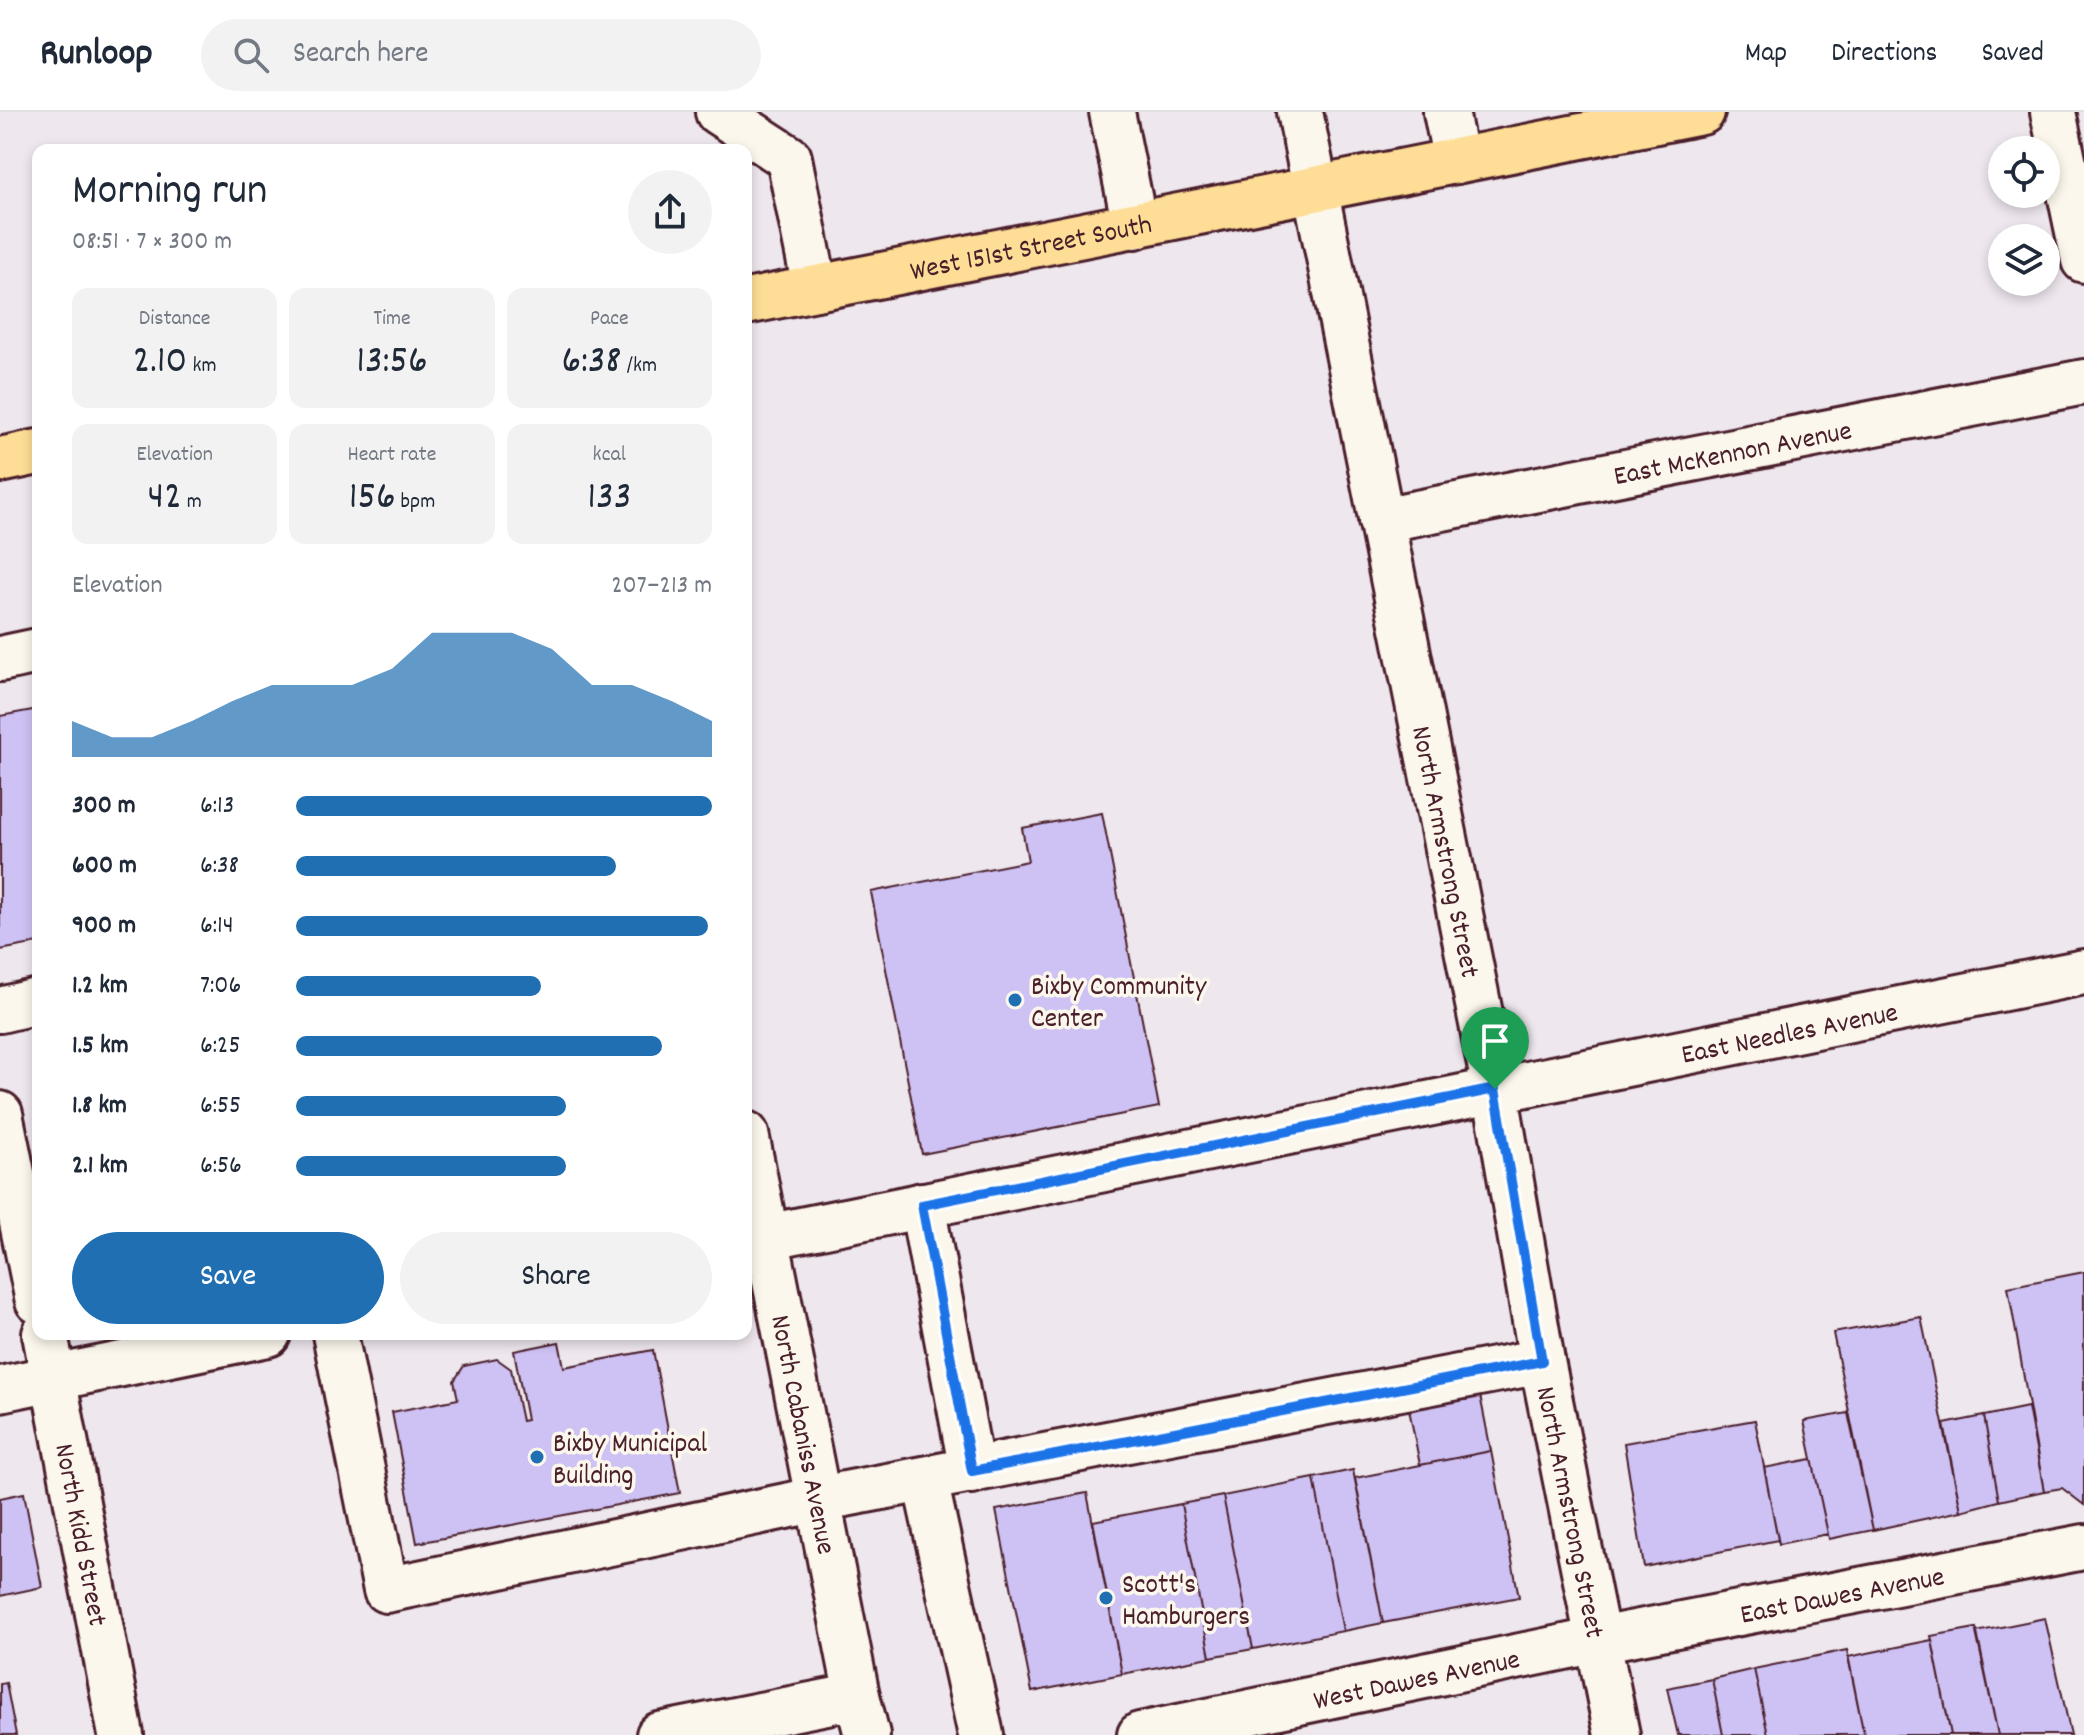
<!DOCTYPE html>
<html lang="en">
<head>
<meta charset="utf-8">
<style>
	body { margin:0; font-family:Dekko,sans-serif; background:#f2f2f3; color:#1f2937; height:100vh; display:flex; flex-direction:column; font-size:30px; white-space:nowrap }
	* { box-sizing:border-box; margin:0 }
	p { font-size:26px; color:#747a83 }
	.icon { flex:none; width:44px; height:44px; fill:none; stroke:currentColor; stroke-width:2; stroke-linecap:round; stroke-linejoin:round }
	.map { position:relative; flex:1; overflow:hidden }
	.drawer { position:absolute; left:32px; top:32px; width:720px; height:1196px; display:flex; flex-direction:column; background:#fff; border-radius:16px; box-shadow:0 4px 12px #0003 }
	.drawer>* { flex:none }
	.buttons { position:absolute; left:1988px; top:24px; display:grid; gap:16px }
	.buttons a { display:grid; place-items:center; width:72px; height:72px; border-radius:50%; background:#fff; box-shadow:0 4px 12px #0003; font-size:40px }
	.pin { position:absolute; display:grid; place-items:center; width:68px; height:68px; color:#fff; margin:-82px -34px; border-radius:50% 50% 50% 0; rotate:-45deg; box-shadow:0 0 8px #0007 }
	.pin .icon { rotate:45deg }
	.round { display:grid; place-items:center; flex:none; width:84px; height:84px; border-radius:42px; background:#f2f2f3 }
	.headline { display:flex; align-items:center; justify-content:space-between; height:136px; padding:0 40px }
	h1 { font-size:44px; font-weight:600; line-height:60px }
	.stats { display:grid; grid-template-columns:repeat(3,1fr); gap:12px; height:136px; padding:8px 40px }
	.stats div { display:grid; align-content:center; border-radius:16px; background:#f2f2f3; text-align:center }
	.stats b { font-size:40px; font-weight:600 }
	.stats small { font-size:22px; font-weight:400 }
	.stats p { font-size:22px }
	.chart { height:224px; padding:16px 40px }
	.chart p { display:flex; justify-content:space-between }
	.chart svg { width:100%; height:144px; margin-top:8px; fill:#1f6fb2; opacity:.7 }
	.primary-button { display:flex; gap:16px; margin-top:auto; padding:16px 40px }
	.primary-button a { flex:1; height:92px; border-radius:48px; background:#1f6fb2; color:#fff; font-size:32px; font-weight:600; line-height:92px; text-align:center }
	.primary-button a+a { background:#f2f2f3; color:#1f2937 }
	ul { padding:0 40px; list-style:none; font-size:26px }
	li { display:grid; grid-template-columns:128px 96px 1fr; align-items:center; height:60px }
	li i { height:20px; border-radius:10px; background:#1f6fb2 }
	header { display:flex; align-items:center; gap:48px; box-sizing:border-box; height:112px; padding:0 40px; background:#fff; border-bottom:2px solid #e0e1e3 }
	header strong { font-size:38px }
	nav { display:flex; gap:44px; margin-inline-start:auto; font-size:28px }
	.search { width:560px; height:72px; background:#f2f2f3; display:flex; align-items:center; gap:20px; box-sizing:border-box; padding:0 28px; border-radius:44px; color:#747a83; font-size:30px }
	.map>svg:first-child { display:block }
	.building { fill:#cec2f4; stroke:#4a1f2b; stroke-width:2 }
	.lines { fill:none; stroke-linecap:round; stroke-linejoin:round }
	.minor-casing { stroke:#4a1f2b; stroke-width:50 }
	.major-casing { stroke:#4a1f2b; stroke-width:50 }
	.minor { stroke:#fbf7ec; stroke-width:44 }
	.major { stroke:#fedd96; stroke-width:44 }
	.route-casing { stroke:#fff; stroke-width:16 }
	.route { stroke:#1a73e8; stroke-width:10 }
	.poi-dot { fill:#1f6fb2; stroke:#fbf7ec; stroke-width:3 }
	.labels { text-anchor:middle; stroke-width:7; stroke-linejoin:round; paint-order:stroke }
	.street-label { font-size:28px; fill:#4a1f2b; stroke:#fbf7ec }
	.poi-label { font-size:28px; fill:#4a1f2b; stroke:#fbf7ec; text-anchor:start }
</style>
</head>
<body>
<header>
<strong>Runloop</strong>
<div class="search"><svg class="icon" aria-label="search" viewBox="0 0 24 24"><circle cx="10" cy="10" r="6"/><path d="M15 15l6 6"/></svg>Search here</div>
<nav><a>Map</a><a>Directions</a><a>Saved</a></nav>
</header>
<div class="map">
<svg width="2084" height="1623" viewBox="0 0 2084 1623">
	<rect width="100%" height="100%" fill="#eee7ee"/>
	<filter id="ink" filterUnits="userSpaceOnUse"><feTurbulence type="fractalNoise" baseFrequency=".0125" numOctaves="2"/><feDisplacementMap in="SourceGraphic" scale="16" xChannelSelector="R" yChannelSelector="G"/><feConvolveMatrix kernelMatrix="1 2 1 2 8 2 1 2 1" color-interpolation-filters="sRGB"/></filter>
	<g filter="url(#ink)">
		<path class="building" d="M38,597V831L0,838V604Z
			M1102,701L1159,995L922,1042L871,780L1028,749L1022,716Z
			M2084,1160V1393L2062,1376L2044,1379L2008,1175Z
			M1921,1205L1961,1399L1873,1418L1833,1221Z
			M559,1230L564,1255L653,1238L680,1381L417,1431L392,1300L458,1287L454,1269L464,1254L497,1247L511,1257L522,1309L527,1308L514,1239Z
			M1479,1278L1491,1339L1420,1353L1408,1292Z
			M2028,1295L2044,1379L1999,1389L1984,1304Z
			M1848,1301L1873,1418L1829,1427L1804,1309Z
			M1984,1304L1999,1389L1961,1399L1944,1312Z
			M1755,1308L1778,1428L1644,1455L1624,1331Z
			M1491,1339L1519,1485L1383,1511L1355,1366Z
			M1812,1347L1828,1422L1779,1432L1764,1356Z
			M1353,1358L1383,1511L1343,1519L1314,1366Z
			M1314,1366L1343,1519L1253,1537L1223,1384Z
			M24,1381L42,1475L0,1484V1386Z
			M1087,1381L1122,1562L1032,1580L996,1398Z
			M1223,1384L1253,1537L1210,1545L1181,1392Z
			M1181,1392L1210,1545L1122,1562L1093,1409Z
			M2045,1506L2071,1623H1998L1976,1520Z
			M1976,1516L1998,1623H1951L1931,1524Z
			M1932,1528L1951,1623H1864L1848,1545Z
			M1847,1538L1864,1623H1768L1754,1557Z
			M1754,1557L1768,1623H1723L1712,1567Z
			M1712,1567L1723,1623H1678L1667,1576Z
			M6,1571L16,1623H0V1572Z"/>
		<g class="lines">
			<g class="minor-casing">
				<g id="minor">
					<path d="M718,0L789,46L815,176"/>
					<path d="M1112,0L1135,114"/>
					<path id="s1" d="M1300,0L1495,977L1542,1249L1617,1623"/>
					<path d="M1446,0L1456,49"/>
					<path d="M2053,0L2084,148"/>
					<path id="s2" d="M1381,408L2084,270"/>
					<path d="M0,547L38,539"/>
					<path d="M0,898L38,889"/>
					<path d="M0,1002L38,1189"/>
					<path id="s3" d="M746,1022L857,1584L867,1623"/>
					<path d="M922,1093L972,1359"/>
					<path id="s4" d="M746,1129L2084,860"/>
					<path id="s5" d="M45,1222L121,1623"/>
					<path d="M335,1222L386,1478L819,1387L1542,1249"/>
					<path d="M0,1277L268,1222"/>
					<path d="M925,1368L981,1623"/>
					<path d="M659,1623L857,1584"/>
					<path id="s6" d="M1140,1623L1598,1528L2084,1435"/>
				</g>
			</g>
			<g class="major-casing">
				<g id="major">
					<path id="s7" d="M746,190L1702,0"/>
					<path d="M0,348L38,340"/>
				</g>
			</g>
			<use href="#minor" class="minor"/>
			<use href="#major" class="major"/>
		</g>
	</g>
	<g class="lines" filter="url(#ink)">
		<g class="route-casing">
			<path id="route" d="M1495,977L1542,1249L972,1359L922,1093Z"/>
		</g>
		<use href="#route" class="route"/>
	</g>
	<g class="poi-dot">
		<circle cx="1015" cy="888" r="8"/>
		<circle cx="537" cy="1345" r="8"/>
		<circle cx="1106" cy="1486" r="8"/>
	</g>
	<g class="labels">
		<g class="street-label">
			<text dy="10" stroke="none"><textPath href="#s7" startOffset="290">West 151st Street South</textPath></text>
			<text dy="10" stroke="none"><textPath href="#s2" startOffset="358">East McKennon Avenue</textPath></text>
			<text dy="10" stroke="none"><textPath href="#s1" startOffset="754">North Armstrong Street</textPath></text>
			<text dy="10" stroke="none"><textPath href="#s4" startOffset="1064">East Needles Avenue</textPath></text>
			<text dy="10" stroke="none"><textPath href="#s3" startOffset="306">North Cabaniss Avenue</textPath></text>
			<text dy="10" stroke="none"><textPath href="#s1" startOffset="1426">North Armstrong Street</textPath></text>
			<text dy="10" stroke="none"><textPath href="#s5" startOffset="204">North Kidd Street</textPath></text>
			<text dy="10" stroke="none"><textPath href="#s6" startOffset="716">East Dawes Avenue</textPath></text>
			<text dy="10" stroke="none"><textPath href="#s6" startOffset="282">West Dawes Avenue</textPath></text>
		</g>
		<g class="poi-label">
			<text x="1031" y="882">Bixby Community<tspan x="1031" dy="32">Center</tspan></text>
			<text x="553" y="1339">Bixby Municipal<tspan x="553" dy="32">Building</tspan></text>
			<text x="1122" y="1480">Scott's<tspan x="1122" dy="32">Hamburgers</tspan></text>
		</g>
	</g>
</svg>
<div class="buttons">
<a><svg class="icon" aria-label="locate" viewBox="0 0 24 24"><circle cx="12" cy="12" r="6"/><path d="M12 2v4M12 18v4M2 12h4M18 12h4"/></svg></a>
<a><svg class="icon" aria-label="layers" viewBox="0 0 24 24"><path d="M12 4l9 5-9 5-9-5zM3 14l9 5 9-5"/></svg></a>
</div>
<div class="pin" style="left:1495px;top:977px;background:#1e9e55"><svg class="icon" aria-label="arrive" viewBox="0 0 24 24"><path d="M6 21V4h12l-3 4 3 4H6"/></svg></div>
<section class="drawer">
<div class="headline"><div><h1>Morning run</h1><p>08:51 · 7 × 300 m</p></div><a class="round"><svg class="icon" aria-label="share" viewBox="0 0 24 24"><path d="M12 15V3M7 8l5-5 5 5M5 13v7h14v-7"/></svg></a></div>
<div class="stats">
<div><p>Distance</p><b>2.10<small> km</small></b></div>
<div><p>Time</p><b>13:56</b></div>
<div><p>Pace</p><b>6:38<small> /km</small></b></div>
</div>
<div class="stats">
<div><p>Elevation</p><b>42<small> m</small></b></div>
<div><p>Heart rate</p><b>156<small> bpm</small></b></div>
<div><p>kcal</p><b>133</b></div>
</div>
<div class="chart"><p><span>Elevation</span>207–213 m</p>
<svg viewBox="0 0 160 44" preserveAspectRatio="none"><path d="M0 44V33L10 38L20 38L30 33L40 27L50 22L60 22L70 22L80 17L90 6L100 6L110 6L120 11L130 22L140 22L150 27L160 33V44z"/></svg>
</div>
<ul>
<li><b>300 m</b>6:13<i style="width:100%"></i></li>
<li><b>600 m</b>6:38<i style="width:77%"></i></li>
<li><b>900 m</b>6:14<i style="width:99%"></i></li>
<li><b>1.2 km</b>7:06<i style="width:59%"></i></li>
<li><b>1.5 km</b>6:25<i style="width:88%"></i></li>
<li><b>1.8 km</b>6:55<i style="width:65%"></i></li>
<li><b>2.1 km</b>6:56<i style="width:65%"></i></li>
</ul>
<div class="primary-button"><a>Save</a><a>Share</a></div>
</section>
</div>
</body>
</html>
